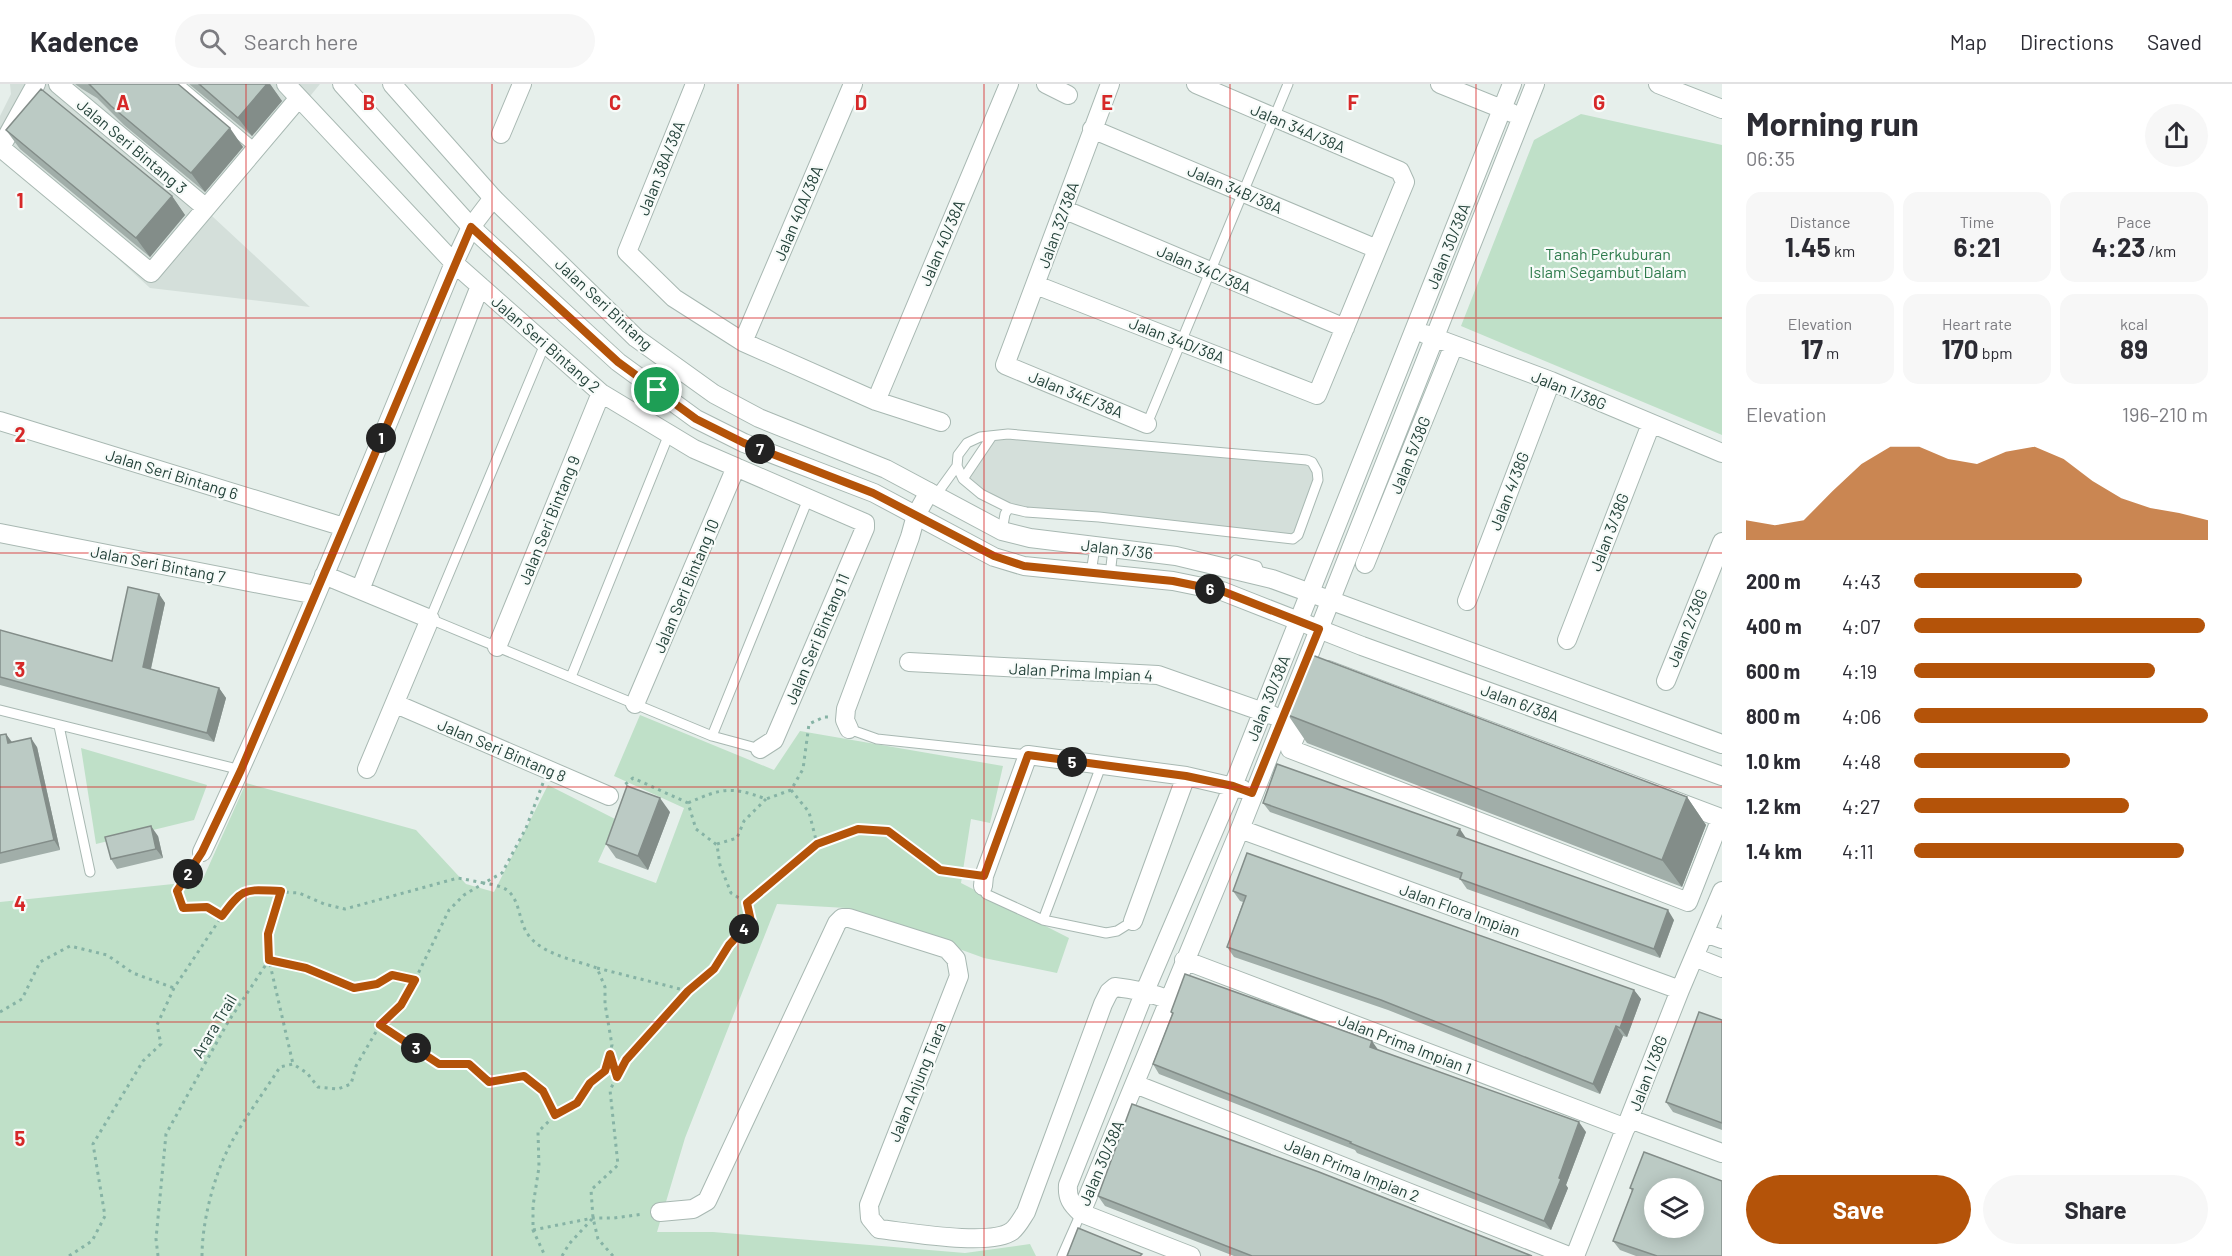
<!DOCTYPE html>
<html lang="en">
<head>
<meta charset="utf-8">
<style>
	body { margin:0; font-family:Barlow,sans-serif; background:#f7f7f7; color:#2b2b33; height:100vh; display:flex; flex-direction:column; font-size:22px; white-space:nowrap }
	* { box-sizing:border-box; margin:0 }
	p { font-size:20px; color:#7c7c81 }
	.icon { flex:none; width:33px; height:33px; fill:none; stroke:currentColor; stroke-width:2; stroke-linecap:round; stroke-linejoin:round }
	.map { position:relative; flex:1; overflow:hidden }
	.sheet { display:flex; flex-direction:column; background:#fff; width:510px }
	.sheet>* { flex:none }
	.tools { position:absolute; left:1644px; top:1094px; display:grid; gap:12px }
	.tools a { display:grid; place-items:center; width:60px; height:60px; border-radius:50%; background:#fff; box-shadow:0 3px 15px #0003; font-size:30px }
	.pin { position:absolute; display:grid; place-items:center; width:51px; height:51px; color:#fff; margin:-26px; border:3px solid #fff; border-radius:50%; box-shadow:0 2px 6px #0007 }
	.km { position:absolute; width:30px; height:30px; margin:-15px; border-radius:50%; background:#222; color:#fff; font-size:16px; line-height:30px; text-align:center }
	.round { display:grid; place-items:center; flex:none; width:63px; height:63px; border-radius:32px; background:#f7f7f7 }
	.summary { display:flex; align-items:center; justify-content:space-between; height:102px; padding:0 24px }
	h1 { font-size:33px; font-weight:700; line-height:45px }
	.figures { display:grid; grid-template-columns:repeat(3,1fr); gap:9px; height:102px; padding:6px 24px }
	.figures div { display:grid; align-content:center; border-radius:15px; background:#f7f7f7; text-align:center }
	.figures b { font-size:26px; font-weight:700 }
	.figures small { font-size:16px; font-weight:400 }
	.figures p { font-size:16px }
	.chart { height:168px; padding:12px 24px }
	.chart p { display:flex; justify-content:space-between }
	.chart svg { width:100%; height:108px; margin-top:6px; fill:#b45309; opacity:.7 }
	.cta { display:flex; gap:12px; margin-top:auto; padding:12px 24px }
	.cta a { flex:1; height:69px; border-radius:36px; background:#b45309; color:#fff; font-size:24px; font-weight:700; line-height:69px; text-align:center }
	.cta a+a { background:#f7f7f7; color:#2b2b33 }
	ul { padding:0 24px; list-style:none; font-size:20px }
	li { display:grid; grid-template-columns:96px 72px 1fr; align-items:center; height:45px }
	li i { height:15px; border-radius:8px; background:#b45309 }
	header { display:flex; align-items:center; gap:36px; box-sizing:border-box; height:84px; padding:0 30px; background:#fff; border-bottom:2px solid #e1e1e2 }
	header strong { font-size:28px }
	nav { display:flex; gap:33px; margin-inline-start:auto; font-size:21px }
	.search { width:420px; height:54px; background:#f7f7f7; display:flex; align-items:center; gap:15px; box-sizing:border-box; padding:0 21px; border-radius:33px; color:#7c7c81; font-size:22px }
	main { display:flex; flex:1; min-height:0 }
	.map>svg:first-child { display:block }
	.built { fill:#d4dfda }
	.green { fill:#bfe0c8 }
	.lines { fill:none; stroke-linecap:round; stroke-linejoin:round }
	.service-casing { stroke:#a8b8b2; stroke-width:11 }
	.minor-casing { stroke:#a8b8b2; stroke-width:20 }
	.tertiary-casing { stroke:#a8b8b2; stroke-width:20 }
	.path { stroke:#86b3a5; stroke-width:3; stroke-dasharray:3 4.5; stroke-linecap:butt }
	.service { stroke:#fff; stroke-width:9 }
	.minor { stroke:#fff; stroke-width:18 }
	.tertiary { stroke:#fff; stroke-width:18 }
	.wall { fill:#a1aea9 }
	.shaded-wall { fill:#838d89 }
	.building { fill:#bbcac4; stroke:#838d89; stroke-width:1.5; fill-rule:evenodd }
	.route-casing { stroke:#fff; stroke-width:12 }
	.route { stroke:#b45309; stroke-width:8 }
	.grid { fill:none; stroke:#d62828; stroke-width:1.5; stroke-opacity:0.55 }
	.labels { text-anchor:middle; stroke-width:4.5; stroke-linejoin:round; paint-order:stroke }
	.street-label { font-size:16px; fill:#24423a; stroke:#f7fbf9 }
	.park-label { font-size:16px; fill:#2d7a4b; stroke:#f7fbf9 }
	.grid-label { font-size:20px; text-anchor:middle; font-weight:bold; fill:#d62828; stroke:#f7fbf9; stroke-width:4.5; stroke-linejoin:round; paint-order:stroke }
</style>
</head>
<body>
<header>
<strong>Kadence</strong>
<div class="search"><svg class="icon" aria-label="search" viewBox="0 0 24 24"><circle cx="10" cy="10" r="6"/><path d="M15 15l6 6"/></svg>Search here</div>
<nav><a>Map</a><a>Directions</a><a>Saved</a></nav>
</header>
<main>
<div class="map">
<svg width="1722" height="1172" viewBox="0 0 1722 1172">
	<rect width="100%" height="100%" fill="#e6efeb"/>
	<path class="built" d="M10,0H320L212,132L310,223L150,204L0,67V32L11,10Z
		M1008,354L1308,380L1313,388V396L1295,448L1291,452L1026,423L1012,421L983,408L963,388L985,355Z"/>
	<path class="green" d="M1581,30L1722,61V351L1461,242L1534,56Z
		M640,631L774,686L800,647L1003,682L990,739L971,735L961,799L1069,854L1057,889L984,874L846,824L777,820L685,1054L657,1148H713L965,1169L1030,1160L1036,1172H0V818L202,797L246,699L416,746L466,800L494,808L548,701L617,736L598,778L656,799L684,724L614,692Z
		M81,664L207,701L194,736L96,760Z"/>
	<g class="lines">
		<g class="service-casing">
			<path id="service" d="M179,0L256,65
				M545,260L430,535L712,652L760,665
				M1147,340L1288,0
				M1008,350L1307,376L1312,378L1317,387L1318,396L1298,451L1293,455L1099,433L1026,428L1009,424L981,410L963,395L957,382L958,371L967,359L980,353Z
				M963,395L992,352
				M936,411L957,382
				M1002,447L1005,430L1009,424
				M1228,484L1236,476L1257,482L1260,491
				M1091,489L1095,463
				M1110,491L1113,465
				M571,593L669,350
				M0,626L241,686
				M59,642L90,788
				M849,645L877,655L1028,671
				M712,652L808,415
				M983,802L986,810L1043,836L1106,849L1117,847L1133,837
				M1043,836L1101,682
				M1062,1172L1081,1129"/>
		</g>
		<g class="minor-casing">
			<path id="minor" d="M58,0L206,124
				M286,0L454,179L601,309L694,365L865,439V444L774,656L760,665
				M695,0L627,168L674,214L743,258L876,317L941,338
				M1046,0L1068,11
				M1110,0L1005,281L1147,340
				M1440,0L1512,29
				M1658,0L1722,25
				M1092,45L1377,165
				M501,50L522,0
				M1,64L151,189L298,15
				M0,65L36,0
				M1063,125L1345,244
				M1036,201L1317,311L1405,98L1400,87L1196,0
				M1425,250L1551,297L1722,369
				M743,258L853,0
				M876,317L1009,0
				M0,337L344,443
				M0,449L316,511
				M1365,480L1454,261
				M324,491L430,535L367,685
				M360,506L480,202
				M1467,517L1551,297
				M1567,556L1651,340
				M497,563L601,309
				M909,578L1158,591L1272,631
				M1328,586L1721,734L1688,818L1290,665L1321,591Z
				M1666,597L1722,458
				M396,620L609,712
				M635,620L736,383
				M849,645L845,636L846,625L910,453L916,431L929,408
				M1240,745L1680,906
				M202,768C293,575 372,376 454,179L471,143L493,114
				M983,802L984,792L1028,671L1186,692L1242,705
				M1133,837L1186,692
				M1705,849L1722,855
				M1694,873L1722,884
				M1184,876L1626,1044
				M1135,1000L1569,1172
				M1630,1035L1722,1069
				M660,1128L693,1125L707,1117L837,839L842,834H849L947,865L956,875L959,892L869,1121L870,1134L879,1145C907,1148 991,1163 1012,1147C1018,1142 1022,1134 1026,1128L1103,920L1109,908L1115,903C1135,905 1151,909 1170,916
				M1081,1129L1240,745L1535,0
				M1191,1172L1081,1129C1071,1120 1067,1114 1068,1101L1145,907L1233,702L1512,0
				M1575,1172L1680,906L1722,807"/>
		</g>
		<g class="tertiary-casing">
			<path id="tertiary" d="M342,0L471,143L618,278L696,335L744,359L874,409L994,473L1024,482L1173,497L1222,507L1362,562L1722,692
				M392,0L493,114L636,254L714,310L759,334L886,385L1002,447L1030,454L1176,472L1272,495L1722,660"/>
		</g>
		<path class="path" d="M791,706L809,728L817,760
			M688,719C722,704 731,702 766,715L791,706L803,685L809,640L824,633H828
			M717,760L737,754L744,737L766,715
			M281,807L268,850L269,876L293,980
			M747,818L817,760L858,745L888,746L941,786L967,789
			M222,832L237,812L251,806L299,809L324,820L345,825L458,794L484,799L502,789L526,744L543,699
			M597,884L688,907
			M0,928L22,915L40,878L70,862L107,871L133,889L174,904
			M380,941L439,980H469L490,998L524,992L543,1007L555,1031
			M610,972L617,993
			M533,1146L593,1134H614L644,1130
			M69,1172L92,1157L105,1132L93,1060L143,977L161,960L157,941L174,904L222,832L207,823L183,824L177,807L193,782
			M158,1172L156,1155L166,1050L228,938L269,876L306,884L354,904L377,900L391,891L415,896L449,826L464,811L484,799C491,800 501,802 507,806C521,817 518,838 529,852C544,871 575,876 597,884L605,903V920L612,961L605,987L590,999L577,1019L555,1031L538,1048L539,1083L533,1122V1146L545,1172
			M202,1172C202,1139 213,1095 228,1065C242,1037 263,1010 280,983L293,980L307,989L318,1003L338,1005L351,1000L356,982L380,941L401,921L415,896
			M562,1172L569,1160L592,1135
			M613,1172L598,1155L593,1134L591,1106L618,1081L610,1006L626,976L688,907L715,885L729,861L751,837L747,819L731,809L720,781L717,761L696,745L688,719L633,694L622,703"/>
		<use href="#service" class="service"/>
		<use href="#minor" class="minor"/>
		<use href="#tertiary" class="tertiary"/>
	</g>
	<path class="wall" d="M75,0H178L243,63L205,108L124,41L97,14L82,5Z
		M189,0H270L282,17L252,52Z
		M6,46L172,112L185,131L150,173L20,65Z
		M159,510L165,519L151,585L219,604L226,614L214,658L0,601V546L112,577Z
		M1288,631L1687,713L1706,741L1682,803L1307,659Z
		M6,650L12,658L37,663L60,766L0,780V651Z
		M1263,719L1466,754L1674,836L1660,874L1467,805L1460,795L1270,728Z
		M670,728L648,786L616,774L606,760Z
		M158,752L163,774L117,785L111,775Z
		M1233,807L1634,906L1641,915L1627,953L1623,952L1600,1010L1388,926L1234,873L1227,863L1243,818L1240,817Z
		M1171,928L1379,966L1586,1048L1566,1101L1568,1104L1551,1146L1357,1069L1355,1066L1159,990L1153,980L1172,930Z
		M1722,936V1046L1673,1028L1666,1018Z
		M1644,1068L1722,1172H1636L1620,1166L1613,1157L1632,1107L1630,1104Z
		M1098,1112L1532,1172H1234L1105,1122Z"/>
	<path class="shaded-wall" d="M267,0H270L282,17L252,52L238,34Z
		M230,44L243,63L205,108L191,89Z
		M172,112L185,131L150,173L136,154Z
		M159,510L165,519L149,593L143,583Z
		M219,604L226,614L214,658L207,649Z
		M6,650L13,660L8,659Z
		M31,654L37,663L60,766L54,756Z
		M1687,713L1706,741L1682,803L1662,776Z
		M660,714L670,728L648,786L638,772Z
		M151,742L158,752L163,774L156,765Z
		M1460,745L1466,754L1457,751Z
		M1668,826L1674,836L1660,874L1654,865Z
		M1634,906L1641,915L1627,953L1620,944Z
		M1616,942L1623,952L1600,1010L1593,1000Z
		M1372,957L1379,967L1370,963Z
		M1579,1038L1586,1048L1566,1101L1568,1104L1551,1146L1544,1137L1559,1094Z"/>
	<path class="building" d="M89,0H178L230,44L191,89L111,22Z
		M199,0H267L238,34Z
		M41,5L172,112L136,154L6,46Z
		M128,503L159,510L143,583L219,604L207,649L0,593V546L112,577Z
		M1312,571L1687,713L1662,776L1288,631Z
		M6,650L8,659L31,654L54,756L0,769V651Z
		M1277,680L1460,745L1457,751L1668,826L1654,865L1460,795L1462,789L1263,719Z
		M627,702L660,714L638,772L606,760Z
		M151,742L156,765L111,775L105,753Z
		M1247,769L1634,906L1620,944L1616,942L1593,1000L1381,916L1227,863L1246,812L1233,807Z
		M1185,890L1372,957L1370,963L1579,1038L1559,1094L1561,1095L1544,1137L1350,1059L1351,1058L1153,980L1173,929L1171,928Z
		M1699,928L1722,936V1039L1666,1018Z
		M1132,1020L1319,1088L1532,1172H1252L1098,1112Z
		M1644,1068L1722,1097V1172H1657L1613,1157L1633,1105L1630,1104ZM1654,1104H1694V1143H1654Z
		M1078,1144L1142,1170L1140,1172H1067Z"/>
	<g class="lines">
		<g class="route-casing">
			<path id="route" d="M471,143L618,278L696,335L744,359L873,409L994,472L1024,482L1173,497L1222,507L1319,545L1252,709L1233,702L1186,692L1028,671L984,792L940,786L888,747L858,745L817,760L747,819L751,837L729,861L714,885L688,907L626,976L617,993L610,970L605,987L590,999L577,1019L555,1031L543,1007L524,992L489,998L469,980H439L380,941L401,921L415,896L392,891L377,900L354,904L306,884L269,876L268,850L281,807C245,806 244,802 222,832L207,823L183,824L177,807L202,768L241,686Z"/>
		</g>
		<use href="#route" class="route"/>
	</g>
	<path class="grid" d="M246,0V1172M492,0V1172M738,0V1172M984,0V1172M1230,0V1172M1476,0V1172M0,234H1722M0,469H1722M0,703H1722M0,938H1722"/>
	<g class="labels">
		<g class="street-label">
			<text transform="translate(1298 44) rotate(23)" y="6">Jalan 34A/38A</text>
			<text transform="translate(132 62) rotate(40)" y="6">Jalan Seri Bintang 3</text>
			<text transform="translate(661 84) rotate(-68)" y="6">Jalan 38A/38A</text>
			<text transform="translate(1235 105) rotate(23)" y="6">Jalan 34B/38A</text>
			<text transform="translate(798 129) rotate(-67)" y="6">Jalan 40A/38A</text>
			<text transform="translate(1058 141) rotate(-70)" y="6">Jalan 32/38A</text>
			<text transform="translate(942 159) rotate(-67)" y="6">Jalan 40/38A</text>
			<text transform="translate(1448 162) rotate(-68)" y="6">Jalan 30/38A</text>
			<text transform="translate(1204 185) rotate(23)" y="6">Jalan 34C/38A</text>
			<text transform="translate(604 220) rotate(43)" y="6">Jalan Seri Bintang</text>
			<text transform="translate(1177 256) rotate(21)" y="6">Jalan 34D/38A</text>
			<text transform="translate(546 260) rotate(41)" y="6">Jalan Seri Bintang 2</text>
			<text transform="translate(1569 306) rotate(22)" y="6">Jalan 1/38G</text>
			<text transform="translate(1076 310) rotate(22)" y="6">Jalan 34E/38A</text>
			<text transform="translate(1410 371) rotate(-68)" y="6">Jalan 5/38G</text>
			<text transform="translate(172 390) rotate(17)" y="6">Jalan Seri Bintang 6</text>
			<text transform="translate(1509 407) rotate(-69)" y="6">Jalan 4/38G</text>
			<text transform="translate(549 436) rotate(-68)" y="6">Jalan Seri Bintang 9</text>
			<text transform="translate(1609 448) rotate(-69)" y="6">Jalan 3/38G</text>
			<text transform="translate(1117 465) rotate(7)" y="6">Jalan 3/36</text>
			<text transform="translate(158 480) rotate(11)" y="6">Jalan Seri Bintang 7</text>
			<text transform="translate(686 502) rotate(-67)" y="6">Jalan Seri Bintang 10</text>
			<text transform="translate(1687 544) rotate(-68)" y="6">Jalan 2/38G</text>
			<text transform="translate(817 555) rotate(-67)" y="6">Jalan Seri Bintang 11</text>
			<text transform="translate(1081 588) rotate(3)" y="6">Jalan Prima Impian 4</text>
			<text transform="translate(1268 614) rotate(-68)" y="6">Jalan 30/38A</text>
			<text transform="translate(1520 619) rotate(20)" y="6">Jalan 6/38A</text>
			<text transform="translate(502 666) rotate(23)" y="6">Jalan Seri Bintang 8</text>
			<text transform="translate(1460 826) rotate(20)" y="6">Jalan Flora Impian</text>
			<text transform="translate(214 942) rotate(-59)" y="6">Arara Trail</text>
			<text transform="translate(1405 960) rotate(21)" y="6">Jalan Prima Impian 1</text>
			<text transform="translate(1648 989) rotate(-69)" y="6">Jalan 1/38G</text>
			<text transform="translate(917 998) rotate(-68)" y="6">Jalan Anjung Tiara</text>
			<text transform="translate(1101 1079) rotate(-67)" y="6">Jalan 30/38A</text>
			<text transform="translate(1352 1086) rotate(22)" y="6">Jalan Prima Impian 2</text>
		</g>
		<g class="park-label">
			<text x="1608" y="176">Tanah Perkuburan<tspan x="1608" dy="18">Islam Segambut Dalam</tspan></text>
		</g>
	</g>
	<g class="grid-label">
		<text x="123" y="26">A</text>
		<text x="369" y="26">B</text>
		<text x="615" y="26">C</text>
		<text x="861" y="26">D</text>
		<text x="1107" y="26">E</text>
		<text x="1353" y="26">F</text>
		<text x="1599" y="26">G</text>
		<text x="20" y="124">1</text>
		<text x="20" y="358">2</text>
		<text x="20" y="593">3</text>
		<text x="20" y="827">4</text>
		<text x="20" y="1062">5</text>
	</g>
</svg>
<div class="tools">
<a><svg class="icon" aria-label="layers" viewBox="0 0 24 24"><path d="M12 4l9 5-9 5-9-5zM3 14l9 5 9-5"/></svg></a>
</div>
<div class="pin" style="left:657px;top:306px;background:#1e9e55"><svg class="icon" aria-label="arrive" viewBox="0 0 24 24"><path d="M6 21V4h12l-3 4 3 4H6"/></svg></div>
<b class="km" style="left:381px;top:354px">1</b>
<b class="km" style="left:188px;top:790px">2</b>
<b class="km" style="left:416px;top:964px">3</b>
<b class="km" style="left:744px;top:845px">4</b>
<b class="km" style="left:1072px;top:678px">5</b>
<b class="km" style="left:1210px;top:505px">6</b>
<b class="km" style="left:760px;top:365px">7</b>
</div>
<section class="sheet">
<div class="summary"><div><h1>Morning run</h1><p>06:35</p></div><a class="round"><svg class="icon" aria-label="share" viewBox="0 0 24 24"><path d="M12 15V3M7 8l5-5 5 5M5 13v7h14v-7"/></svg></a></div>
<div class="figures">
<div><p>Distance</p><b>1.45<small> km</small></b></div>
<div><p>Time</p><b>6:21</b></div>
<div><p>Pace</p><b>4:23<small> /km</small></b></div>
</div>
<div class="figures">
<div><p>Elevation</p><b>17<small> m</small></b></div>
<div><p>Heart rate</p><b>170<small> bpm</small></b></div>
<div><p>kcal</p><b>89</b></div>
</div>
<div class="chart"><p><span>Elevation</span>196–210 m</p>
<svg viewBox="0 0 160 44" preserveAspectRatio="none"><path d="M0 44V36L10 38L20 36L30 24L40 13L50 6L60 6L70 11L80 13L90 8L100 6L110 11L120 20L130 27L140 31L150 33L160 36V44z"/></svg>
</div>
<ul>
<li><b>200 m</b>4:43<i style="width:57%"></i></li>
<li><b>400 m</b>4:07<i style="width:99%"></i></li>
<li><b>600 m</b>4:19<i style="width:82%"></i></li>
<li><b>800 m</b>4:06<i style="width:100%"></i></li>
<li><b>1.0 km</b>4:48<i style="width:53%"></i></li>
<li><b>1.2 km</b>4:27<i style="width:73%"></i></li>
<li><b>1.4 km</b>4:11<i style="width:92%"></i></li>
</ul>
<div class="cta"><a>Save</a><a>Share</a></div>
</section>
</main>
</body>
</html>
